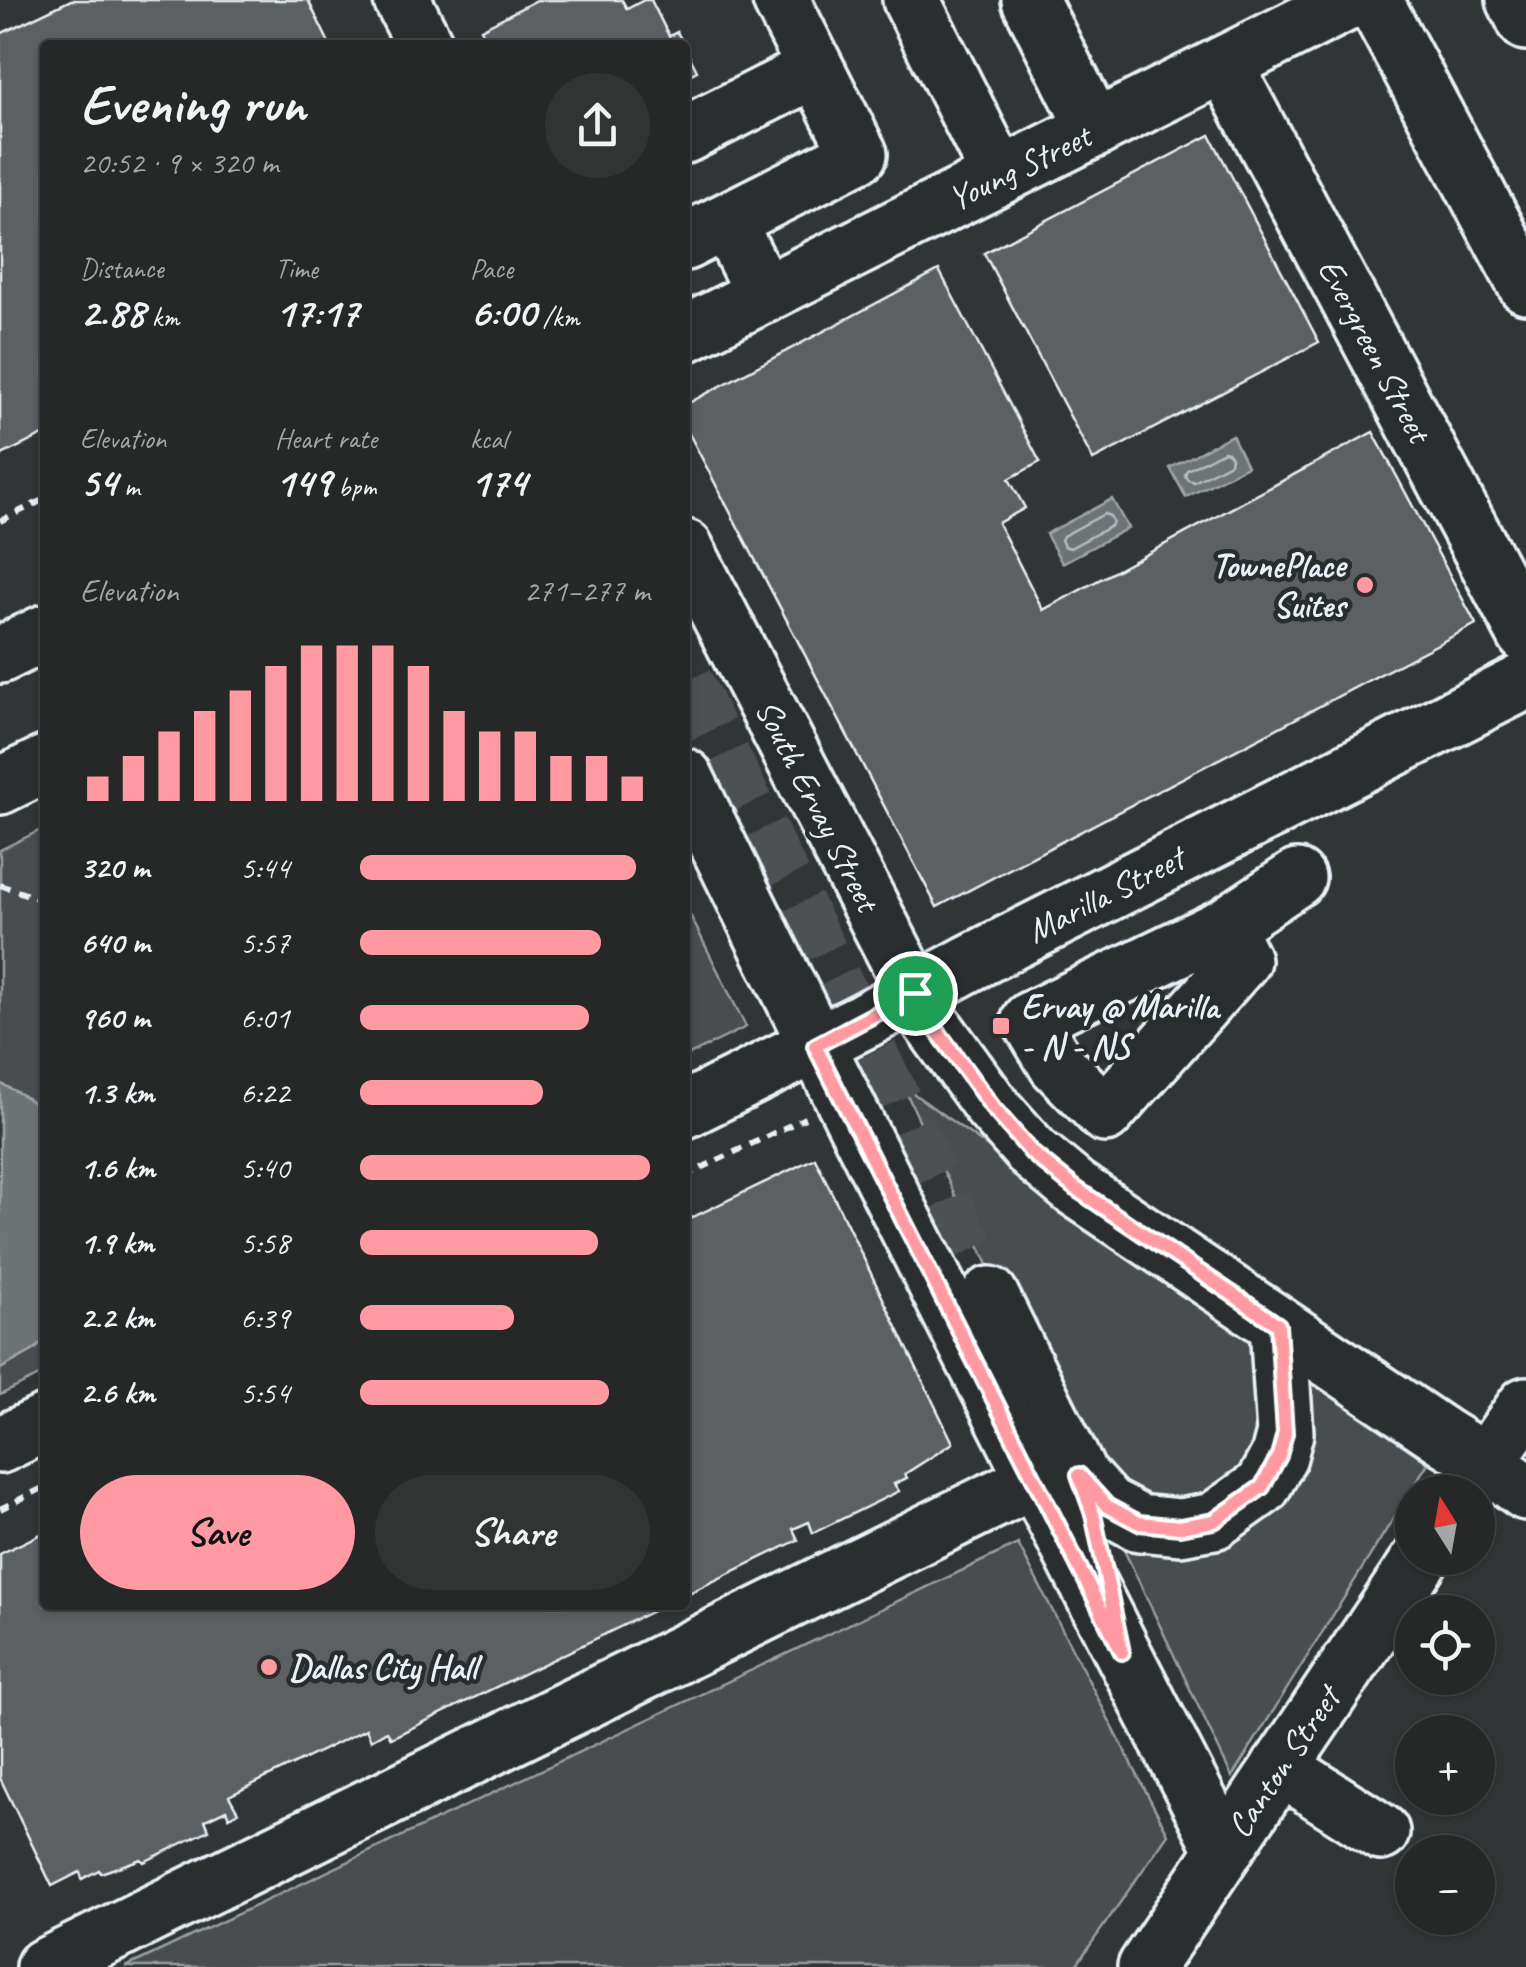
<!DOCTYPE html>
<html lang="en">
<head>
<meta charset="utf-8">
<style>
	body { margin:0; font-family:Caveat,sans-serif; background:#323434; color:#f1f3f6; height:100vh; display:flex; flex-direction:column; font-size:38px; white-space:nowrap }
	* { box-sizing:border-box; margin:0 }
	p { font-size:32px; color:#a4a6a8 }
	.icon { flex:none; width:55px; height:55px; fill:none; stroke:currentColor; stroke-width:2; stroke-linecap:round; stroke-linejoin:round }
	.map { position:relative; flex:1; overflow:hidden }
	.drawer { position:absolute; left:40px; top:40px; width:650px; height:1570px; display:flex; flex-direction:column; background:#262828; border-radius:10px; box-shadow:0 2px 8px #0004,0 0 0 2px #424445 }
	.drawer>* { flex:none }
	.needle { width:65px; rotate:349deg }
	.tools { position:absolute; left:1395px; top:1475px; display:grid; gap:20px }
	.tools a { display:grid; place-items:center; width:100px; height:100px; border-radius:50%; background:#262828; box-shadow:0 2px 8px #0004,0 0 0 2px #424445; font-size:50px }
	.pin { position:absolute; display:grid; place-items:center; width:85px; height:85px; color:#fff; margin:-42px; border:5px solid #fff; border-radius:50%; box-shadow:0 2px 10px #0007 }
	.round { display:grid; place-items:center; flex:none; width:105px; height:105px; border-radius:52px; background:#323434 }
	.overview { display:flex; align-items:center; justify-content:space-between; height:170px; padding:0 40px }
	h1 { font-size:55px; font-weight:600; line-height:75px }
	.stats { display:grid; grid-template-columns:repeat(3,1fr); gap:15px; height:170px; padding:10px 40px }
	.stats div { display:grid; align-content:center }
	.stats b { font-size:42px; font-weight:600 }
	.stats small { font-size:28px; font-weight:400 }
	.stats p { font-size:28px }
	.chart { height:280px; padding:20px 40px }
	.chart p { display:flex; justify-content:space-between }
	.chart svg { width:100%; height:180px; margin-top:10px; stroke:#ff9aa2; stroke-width:6 }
	.button { display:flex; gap:20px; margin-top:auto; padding:20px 40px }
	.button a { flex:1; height:115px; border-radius:60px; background:#ff9aa2; color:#111; font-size:40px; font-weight:600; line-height:115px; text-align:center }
	.button a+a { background:#323434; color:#f1f3f6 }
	ul { padding:0 40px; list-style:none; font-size:32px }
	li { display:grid; grid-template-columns:160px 120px 1fr; align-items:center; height:75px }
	li i { height:25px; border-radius:12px; background:#ff9aa2 }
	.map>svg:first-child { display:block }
	.green { fill:#494d4f; stroke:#989fa4; stroke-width:2.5 }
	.water { fill:#6e7376; stroke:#9fa5aa; stroke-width:2.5 }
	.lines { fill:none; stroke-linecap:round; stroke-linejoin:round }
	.shore { stroke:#b7bfc4; stroke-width:2.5 }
	.building { fill:#5c6063; stroke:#e8f1f8; stroke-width:2.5 }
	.minor-tunnel { stroke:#4d5153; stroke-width:55; stroke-dasharray:55 28; stroke-linecap:butt }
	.minor-casing { stroke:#e8f1f8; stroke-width:62 }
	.major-casing { stroke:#e8f1f8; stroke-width:62 }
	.path { stroke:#e8f1f8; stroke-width:6; stroke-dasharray:10 8; stroke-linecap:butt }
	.minor { stroke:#2a2d2e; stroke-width:55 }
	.major { stroke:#2a2d2e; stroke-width:55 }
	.route-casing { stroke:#fff; stroke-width:20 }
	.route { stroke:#ff9aa2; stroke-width:12 }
	.poi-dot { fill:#ff9aa2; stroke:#2a2d2e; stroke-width:4 }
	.labels { text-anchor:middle; stroke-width:9; stroke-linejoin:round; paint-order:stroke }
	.street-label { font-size:35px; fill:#e8f1f8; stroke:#2a2d2e }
	.poi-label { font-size:35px; font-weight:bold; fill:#e8f1f8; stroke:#2a2d2e; text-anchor:start }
</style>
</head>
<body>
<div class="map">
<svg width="1526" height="1967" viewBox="0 0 1526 1967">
	<rect width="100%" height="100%" fill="#323536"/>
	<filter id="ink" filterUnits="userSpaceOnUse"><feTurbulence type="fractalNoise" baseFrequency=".01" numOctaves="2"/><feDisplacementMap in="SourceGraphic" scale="20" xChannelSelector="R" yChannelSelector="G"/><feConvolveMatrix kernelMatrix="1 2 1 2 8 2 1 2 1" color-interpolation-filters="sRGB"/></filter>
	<g filter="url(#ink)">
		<path class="green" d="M45,828V1112L23,1096L0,1083V850Z
			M685,905L746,1027L685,1057Z
			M903,1086L1428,1463L1232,1777Z
			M45,1340V1373L0,1395V1369L34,1350Z
			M1018,1544L1168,1834L1075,1967H126Z"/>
		<path class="water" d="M1232,435L1247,466L1186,497L1170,468Z
			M1112,499L1128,528L1062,563L1046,534Z
			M0,1083L24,1096L45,1112V1340L34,1350L0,1369Z"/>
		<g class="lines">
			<path class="shore" d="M1224,451L1228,452L1231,457L1230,463L1194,482L1188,480L1185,475L1187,470Z
				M1104,514L1110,516L1113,522L1111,526L1070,548L1064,546L1061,540L1063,536Z"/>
		</g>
		<path class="building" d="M71,0H308L330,45H45V434L2,455L0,461V34Z
			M537,0H622L627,9L644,0H651L669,36L677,32L684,45H489L481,29Z
			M685,47L697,71L685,77Z
			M1210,135L1319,342L1093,460L984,253Z
			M939,270L1040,462L1009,479L1025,508L998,523L1043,610L1373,432L1476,624L937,907L685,426V405Z
			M815,1158L953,1443L905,1474L907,1478L894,1484L899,1491L813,1533L809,1522L793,1529L798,1540L685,1595V1221Z
			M45,1532V1605H665L391,1738L387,1731L371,1740L366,1729L229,1796L238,1812L229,1817L226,1810L205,1820L209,1830L144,1862L141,1859L101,1873L99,1870L82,1879L80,1872L52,1886L0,1778V1554Z"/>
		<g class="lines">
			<path class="minor-tunnel" d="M685,682L990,1295"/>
			<g class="minor-casing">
				<path id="minor" d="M911,0L1000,176
					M1030,0L1095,129
					M1515,0L1526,22
					M1224,64L1526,635
					M685,135L816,69
					M727,221L764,295
					M685,242L859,154L781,0
					M1225,926L1242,960L1105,1114L1057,1065L1030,1020L1225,926L1297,878
					M685,1110L865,1020L970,963L1526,681
					M990,1295L1079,1475
					M0,1445L45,1423
					M1280,1767L1381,1832
					M44,1967L1034,1480"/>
			</g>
			<g class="major-casing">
				<path id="major" d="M402,0L425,45
					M1374,0L1526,285
					M685,334L1352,0
					M685,548L930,1021L993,1108L1033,1153L1075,1188L1446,1438L1485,1462L1526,1492
					M0,655L45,633
					M685,777C860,1137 1041,1494 1224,1850
					M0,786L45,764
					M1079,1475L1107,1506L1139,1523L1180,1527L1214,1521L1262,1487L1279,1456L1285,1433L1278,1325
					M1465,1492L1526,1405
					M1146,1967L1421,1558"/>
			</g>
			<path class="path" d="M0,521L45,499
				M0,885L45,901
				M685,1176L805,1118
				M0,1509L45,1487"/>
			<use href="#minor" class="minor"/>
			<use href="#major" class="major"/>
		</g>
	</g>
	<g class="lines" filter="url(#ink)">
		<g class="route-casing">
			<path id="route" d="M915,993L930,1021L993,1108L1033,1154L1075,1188L1278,1325L1285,1433L1279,1456L1262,1487L1214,1521L1180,1527L1139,1523L1107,1506L1079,1475L1093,1514L1122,1652L815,1046Z"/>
		</g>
		<use href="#route" class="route"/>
	</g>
	<g class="poi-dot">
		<circle cx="1365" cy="585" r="10"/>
		<rect x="991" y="1016" width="20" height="20" rx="5"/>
		<circle cx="269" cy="1667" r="10"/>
	</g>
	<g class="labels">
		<g class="street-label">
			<text transform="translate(1019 167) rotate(-26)" y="12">Young Street</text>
			<text transform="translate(1375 350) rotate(62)" y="12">Evergreen Street</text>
			<text transform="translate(818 805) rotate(63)" y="12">South Ervay Street</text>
			<text transform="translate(1105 894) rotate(-27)" y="12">Marilla Street</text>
			<text transform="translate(1283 1762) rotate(-56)" y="12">Canton Street</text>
		</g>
		<g class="poi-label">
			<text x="1345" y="577" text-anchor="end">TownePlace<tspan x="1345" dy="40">Suites</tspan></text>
			<text x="1021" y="1018">Ervay @ Marilla<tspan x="1021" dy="40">- N - NS</tspan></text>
			<text x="289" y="1679">Dallas City Hall</text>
		</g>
	</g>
</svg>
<div class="tools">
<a><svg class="needle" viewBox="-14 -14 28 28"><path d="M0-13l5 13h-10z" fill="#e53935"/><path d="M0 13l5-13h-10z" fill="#a4a6a8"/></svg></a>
<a><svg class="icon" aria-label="locate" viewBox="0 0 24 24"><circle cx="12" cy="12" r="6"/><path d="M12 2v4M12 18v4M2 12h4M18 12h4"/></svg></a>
<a>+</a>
<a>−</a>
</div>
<div class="pin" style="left:915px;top:993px;background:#1e9e55"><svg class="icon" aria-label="arrive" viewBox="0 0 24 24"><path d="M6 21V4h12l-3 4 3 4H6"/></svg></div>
<section class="drawer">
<div class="overview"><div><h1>Evening run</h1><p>20:52 · 9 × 320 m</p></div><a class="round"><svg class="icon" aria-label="share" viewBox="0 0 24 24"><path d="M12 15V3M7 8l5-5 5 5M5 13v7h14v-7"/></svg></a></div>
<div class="stats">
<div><p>Distance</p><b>2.88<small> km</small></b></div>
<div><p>Time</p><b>17:17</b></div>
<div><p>Pace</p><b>6:00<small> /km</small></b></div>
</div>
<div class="stats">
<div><p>Elevation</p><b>54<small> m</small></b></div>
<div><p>Heart rate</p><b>149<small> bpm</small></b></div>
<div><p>kcal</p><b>174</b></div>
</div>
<div class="chart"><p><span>Elevation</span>271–277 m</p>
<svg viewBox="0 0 160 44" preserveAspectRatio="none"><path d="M5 44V38M15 44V33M25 44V27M35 44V22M45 44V17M55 44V11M65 44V6M75 44V6M85 44V6M95 44V11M105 44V22M115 44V27M125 44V27M135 44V33M145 44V33M155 44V38"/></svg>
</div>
<ul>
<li><b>320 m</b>5:44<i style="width:95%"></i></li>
<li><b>640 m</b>5:57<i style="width:83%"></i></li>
<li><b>960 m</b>6:01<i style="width:79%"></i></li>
<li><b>1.3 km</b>6:22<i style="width:63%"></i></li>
<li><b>1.6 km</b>5:40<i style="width:100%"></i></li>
<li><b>1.9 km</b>5:58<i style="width:82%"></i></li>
<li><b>2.2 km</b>6:39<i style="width:53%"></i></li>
<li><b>2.6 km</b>5:54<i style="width:86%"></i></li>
</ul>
<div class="button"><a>Save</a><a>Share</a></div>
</section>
</div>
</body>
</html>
